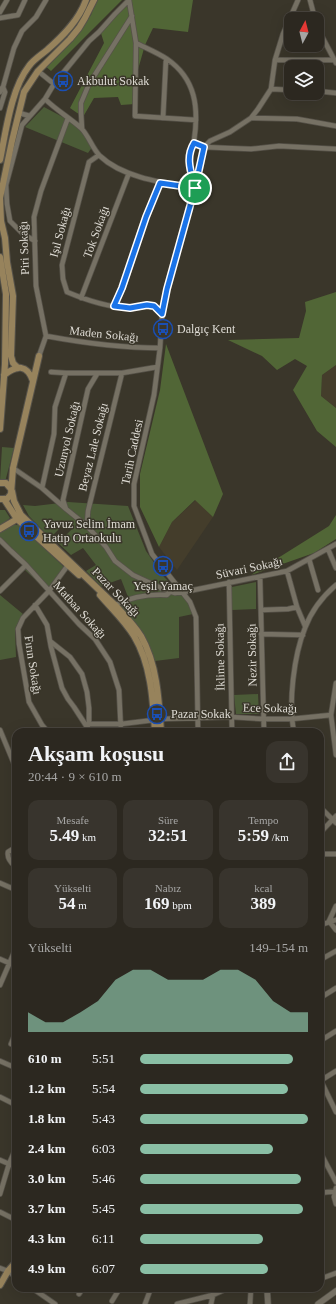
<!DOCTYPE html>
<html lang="tr">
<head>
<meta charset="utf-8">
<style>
	body { margin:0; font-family:"Times New Roman",serif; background:#38342d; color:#f1f3f6; height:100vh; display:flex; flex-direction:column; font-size:15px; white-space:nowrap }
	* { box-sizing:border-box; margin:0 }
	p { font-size:13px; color:#a6a6a5 }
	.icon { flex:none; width:22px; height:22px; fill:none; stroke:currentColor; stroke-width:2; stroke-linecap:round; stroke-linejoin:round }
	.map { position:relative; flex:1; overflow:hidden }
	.drawer { position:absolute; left:12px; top:728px; width:312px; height:564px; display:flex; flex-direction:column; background:#2c2820; border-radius:12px; box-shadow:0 4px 16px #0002,0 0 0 1px #48443e }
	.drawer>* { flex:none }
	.needle { width:26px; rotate:7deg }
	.controls { position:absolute; left:284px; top:12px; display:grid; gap:8px }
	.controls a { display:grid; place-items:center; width:40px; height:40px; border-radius:8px; background:#2c2820; box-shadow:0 4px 16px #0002,0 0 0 1px #48443e; font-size:20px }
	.pin { position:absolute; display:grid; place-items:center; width:34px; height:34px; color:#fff; margin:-17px; border:2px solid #fff; border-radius:50%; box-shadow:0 1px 4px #0007 }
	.round { display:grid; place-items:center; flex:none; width:42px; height:42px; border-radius:12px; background:#38342d }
	.head { display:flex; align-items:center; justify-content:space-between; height:68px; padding:0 16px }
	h1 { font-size:22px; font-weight:800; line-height:30px }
	.figures { display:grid; grid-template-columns:repeat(3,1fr); gap:6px; height:68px; padding:4px 16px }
	.figures div { display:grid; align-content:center; border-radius:10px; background:#38342d; text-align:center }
	.figures b { font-size:17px; font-weight:800 }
	.figures small { font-size:11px; font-weight:400 }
	.figures p { font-size:11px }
	.chart { height:112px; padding:8px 16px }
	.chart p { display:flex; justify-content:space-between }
	.chart svg { width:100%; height:72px; margin-top:4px; fill:#8abfa5; opacity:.7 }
	ul { padding:0 16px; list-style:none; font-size:13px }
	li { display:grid; grid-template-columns:64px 48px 1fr; align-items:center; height:30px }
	li i { height:10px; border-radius:5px; background:#8abfa5 }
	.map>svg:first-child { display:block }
	.built { fill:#443d2b }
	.green { fill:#4b5b37 }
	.forest { fill:#516636 }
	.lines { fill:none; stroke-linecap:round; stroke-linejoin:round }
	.minor-casing { stroke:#565249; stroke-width:6 }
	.tertiary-casing { stroke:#565249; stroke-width:7 }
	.secondary-casing { stroke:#565249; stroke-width:8 }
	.minor { stroke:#767164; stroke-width:4.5 }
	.tertiary { stroke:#767164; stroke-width:5.5 }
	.secondary { stroke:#97835c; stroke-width:6 }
	.route-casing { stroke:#fff; stroke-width:8 }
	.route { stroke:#1a73e8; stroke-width:5 }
	.labels { text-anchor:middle; stroke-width:3; stroke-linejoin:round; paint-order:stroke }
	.poi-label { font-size:12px; fill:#dfdcd5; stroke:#3a362a; text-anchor:start }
	.street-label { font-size:12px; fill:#dfdcd5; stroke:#3a362a }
</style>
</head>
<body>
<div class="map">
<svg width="336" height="1304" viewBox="0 0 336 1304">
	<rect width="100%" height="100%" fill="#3a362a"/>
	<path class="built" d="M336,365V408L321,396L322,375Z
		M196,500L213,517L177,570L159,547L172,522Z"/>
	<path class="green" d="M44,107L74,123L93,146L88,153L25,127Z
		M2,447L14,448L5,482L0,481Z
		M68,502L128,506L146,551L164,577L185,597L193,614L179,617V658L155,661L136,624L119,604L128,597L121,579L101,586L86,571L96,565L83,548L71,555L58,543L72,529L65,523L50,538L29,516L23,505L35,506Z
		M0,510H5L10,518L0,526Z
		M11,525H20L66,569L47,591L25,570L0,594V587L23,565L0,543V532Z
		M256,582V609L232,610V587Z
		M0,595L23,614L15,629L16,657L0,660Z
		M258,694L259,714H236L234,695Z"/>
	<path class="forest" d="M96,0H122L51,71L44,65L74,37L91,15Z
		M129,0H193L188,32L153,28L145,45L135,80V104L121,105L118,97L94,98L83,117L70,108L104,43L100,30Z
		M336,292V365L322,375L321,396L336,408V447L317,431L293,390L307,366L295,359L277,370L262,356L228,340L299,338L306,311L305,302Z
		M166,344L223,494L213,517L195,500L172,522L159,547L140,507V474L160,390Z
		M336,515V539L314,553L251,575L329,526Z"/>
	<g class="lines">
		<g class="minor-casing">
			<path id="minor" d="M129,0L136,43L135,116L196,120
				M310,0L315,19
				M0,12L7,0
				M0,18L18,15L25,0
				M317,27L336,63
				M283,34L291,33
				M136,43C146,48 158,53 167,59C196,79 199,108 194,141C194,145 190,148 189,152C187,163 192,175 194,185
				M275,60H334
				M38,71L54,84
				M271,89L291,90
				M317,91L336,93
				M0,92L1,89L3,87L14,48L22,31L36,17L46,0
				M45,99C56,110 70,118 81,128C89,136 92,148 100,156C123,178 165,183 195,188
				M0,108L5,92L3,87
				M19,113L30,116L45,99L54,84L89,41L99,32L115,14L129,0
				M30,116L22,125L6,185L7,204L10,221L23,234L35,241
				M163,118L166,59
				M251,118L297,119L336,126
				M82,129L81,112V103L89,84L132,16
				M194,143L204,147L225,148L251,149L279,146L336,149
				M99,155L89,162L62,265L63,279L67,292C86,300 107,307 128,308C137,308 145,305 154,306L162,314
				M81,298L129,173
				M114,306L123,288L146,217L160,183
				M46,336C84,343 122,348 160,348
				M39,356L46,336L36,286L34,217L41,191L68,118
				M51,372L66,373
				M97,374L88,389L63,500L66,509L87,526L106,547L115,561L133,575L163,589L175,593L184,592L287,571L336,544
				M13,468L42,488L66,509
				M42,488L54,434L55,407L66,373H122L157,367
				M87,526L88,511L122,373
				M0,540L11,551L26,565L79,624L95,639L110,662L119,690L121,732
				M328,549L336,568
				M309,559L318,590
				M287,571L297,607L305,626
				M260,577L264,732
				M229,582L232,732
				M0,591L26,565
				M35,605L47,625L51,647L62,688L68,699L74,707L87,727
				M115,605C131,597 149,594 167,595L170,592
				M261,610L288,609L297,607
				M261,634L303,635
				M50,641L70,657L82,674L87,692L89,708V724L87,727V732
				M336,683L331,715L336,755
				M160,719L231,717L263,719H291L331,715
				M89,724H121L154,720
				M0,730L15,766L16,773
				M48,732L42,725L29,702L19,644L18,629L23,618L49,591L68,565
				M198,732L196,617L190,602L152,554L134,506V484L154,395L160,348L162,316L167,289L195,188L204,147L210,141L230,132L251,118L258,109L271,89L275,60L283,34L298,0
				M294,732C288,703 294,655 305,628C311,612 323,596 336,585
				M320,807L336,823
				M320,833L336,816
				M320,856L323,854H336
				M15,866C10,862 7,858 8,852L16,847
				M0,883L16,890
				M336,906L329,921L336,930
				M320,925L336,920
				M0,959L16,966
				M320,960L336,951
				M0,985L16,948
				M320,998L336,988
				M320,1041L336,1031
				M11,1044L16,1032
				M0,1061L16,1068
				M320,1081L336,1071
				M321,1081L336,1112
				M0,1097L16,1105
				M320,1152L336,1182
				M0,1160L16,1167
				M336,1188L334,1197L336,1204
				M320,1193L336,1191
				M0,1194L9,1164L16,1148
				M0,1212L16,1220
				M0,1268L8,1271L16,1277
				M320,1279L336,1273
				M32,1288L55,1304
				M79,1294L83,1288
				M112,1301L120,1288
				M145,1304L151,1288
				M177,1304L213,1295L224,1290L235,1288
				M211,1304L213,1295
				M250,1304L251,1288"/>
		</g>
		<g class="tertiary-casing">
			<path id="tertiary" d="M267,1288L268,1304
				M318,1304L336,1291"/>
		</g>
		<g class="secondary-casing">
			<path id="secondary" d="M0,160C6,131 11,89 29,66C33,60 41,55 47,50C63,36 79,20 86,0
				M0,257L6,294L5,364L0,429
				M18,368L13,363L11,356L13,296L7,262L5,238L1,221L0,198L12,141L24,92L38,71L70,39L79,28L85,18L94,0
				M4,375C17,365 27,364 33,381
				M0,483H6L11,489
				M12,491L14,501L21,515L117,607C125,616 134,625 141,636C157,664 159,700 161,732
				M0,499H7L11,494L13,468L39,356
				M4,499L17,519L79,575
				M0,529L17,519
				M100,595C111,608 125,621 134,636C151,664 153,700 155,732
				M0,1285L8,1271L16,1262"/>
		</g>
		<use href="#minor" class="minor"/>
		<use href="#tertiary" class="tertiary"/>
		<use href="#secondary" class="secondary"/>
	</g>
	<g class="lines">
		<g class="route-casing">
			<path id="route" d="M195,188L167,289L162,314L154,306L147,305L130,308L114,306L122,288L146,217L160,183L195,188C191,172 185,158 194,143L204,147L195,188"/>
		</g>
		<use href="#route" class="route"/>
	</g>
	<defs>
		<g id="bus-ring" transform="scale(1)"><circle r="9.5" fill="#3a362a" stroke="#1a4fb4" stroke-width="1.5"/><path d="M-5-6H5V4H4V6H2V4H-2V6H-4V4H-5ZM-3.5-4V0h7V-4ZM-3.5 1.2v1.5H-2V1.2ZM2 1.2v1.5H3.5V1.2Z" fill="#1a4fb4"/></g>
	</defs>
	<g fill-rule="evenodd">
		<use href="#bus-ring" x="63" y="81"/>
		<use href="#bus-ring" x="163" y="329"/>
		<use href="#bus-ring" x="29" y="531"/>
		<use href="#bus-ring" x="163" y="566"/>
		<use href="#bus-ring" x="157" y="714"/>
	</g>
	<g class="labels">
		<g class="poi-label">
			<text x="77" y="85">Akbulut Sokak</text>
			<text x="177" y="333">Dalgıç Kent</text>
			<text x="43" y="528">Yavuz Selim İmam<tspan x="43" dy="14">Hatip Ortaokulu</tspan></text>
			<text x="163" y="590" text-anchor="middle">Yeşil Yamaç</text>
			<text x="171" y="718">Pazar Sokak</text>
		</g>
		<g class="street-label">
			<text transform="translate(60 232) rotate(-75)" y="4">Işıl Sokağı</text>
			<text transform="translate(96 232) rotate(-70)" y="4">Tok Sokağı</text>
			<text transform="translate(24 248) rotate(-92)" y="4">Piri Sokağı</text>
			<text transform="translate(104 334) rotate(6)" y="4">Maden Sokağı</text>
			<text transform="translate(67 439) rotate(-77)" y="4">Uzunyol Sokağı</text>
			<text transform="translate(93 447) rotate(-76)" y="4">Beyaz Lale Sokağı</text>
			<text transform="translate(132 452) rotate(-78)" y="4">Tarih Caddesi</text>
			<text transform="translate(249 568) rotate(-12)" y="4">Süvari Sokağı</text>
			<text transform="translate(116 592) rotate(46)" y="4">Pazar Sokağı</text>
			<text transform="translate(80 610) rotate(48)" y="4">Matbaa Sokağı</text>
			<text transform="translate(252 655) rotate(-91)" y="4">Nezir Sokağı</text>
			<text transform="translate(220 657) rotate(-91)" y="4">İklime Sokağı</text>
			<text transform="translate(33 665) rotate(81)" y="4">Fırın Sokağı</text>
			<text transform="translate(270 708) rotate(1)" y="4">Ece Sokağı</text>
		</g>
	</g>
</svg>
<div class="controls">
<a><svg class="needle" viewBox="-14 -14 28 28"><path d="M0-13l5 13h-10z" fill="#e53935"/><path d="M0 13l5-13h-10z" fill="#a6a6a5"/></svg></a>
<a><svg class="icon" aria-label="layers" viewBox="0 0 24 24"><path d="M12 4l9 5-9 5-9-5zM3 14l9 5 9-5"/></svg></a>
</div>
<div class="pin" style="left:195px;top:188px;background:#1e9e55"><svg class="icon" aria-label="arrive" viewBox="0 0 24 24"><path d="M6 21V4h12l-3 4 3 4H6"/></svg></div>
<section class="drawer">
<div class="head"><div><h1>Akşam koşusu</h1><p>20:44 · 9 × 610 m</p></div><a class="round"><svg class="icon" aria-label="share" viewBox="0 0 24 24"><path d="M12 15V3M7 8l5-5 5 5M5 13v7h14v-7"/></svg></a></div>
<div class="figures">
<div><p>Mesafe</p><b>5.49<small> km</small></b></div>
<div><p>Süre</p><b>32:51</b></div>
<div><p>Tempo</p><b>5:59<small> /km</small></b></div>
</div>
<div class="figures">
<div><p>Yükselti</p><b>54<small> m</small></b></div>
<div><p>Nabız</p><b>169<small> bpm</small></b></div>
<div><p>kcal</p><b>389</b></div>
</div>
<div class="chart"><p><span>Yükselti</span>149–154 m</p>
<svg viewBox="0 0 160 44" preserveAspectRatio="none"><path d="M0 44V32L10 38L20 38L30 32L40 25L50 12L60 6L70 6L80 12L90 12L100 12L110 6L120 6L130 12L140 25L150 32L160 32V44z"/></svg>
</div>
<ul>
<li><b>610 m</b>5:51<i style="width:91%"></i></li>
<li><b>1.2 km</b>5:54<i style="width:88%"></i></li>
<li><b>1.8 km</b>5:43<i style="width:100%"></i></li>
<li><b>2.4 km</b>6:03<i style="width:79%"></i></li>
<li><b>3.0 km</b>5:46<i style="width:96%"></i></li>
<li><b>3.7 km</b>5:45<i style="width:97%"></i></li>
<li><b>4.3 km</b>6:11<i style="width:73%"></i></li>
<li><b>4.9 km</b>6:07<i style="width:76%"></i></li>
</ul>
</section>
</div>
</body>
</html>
